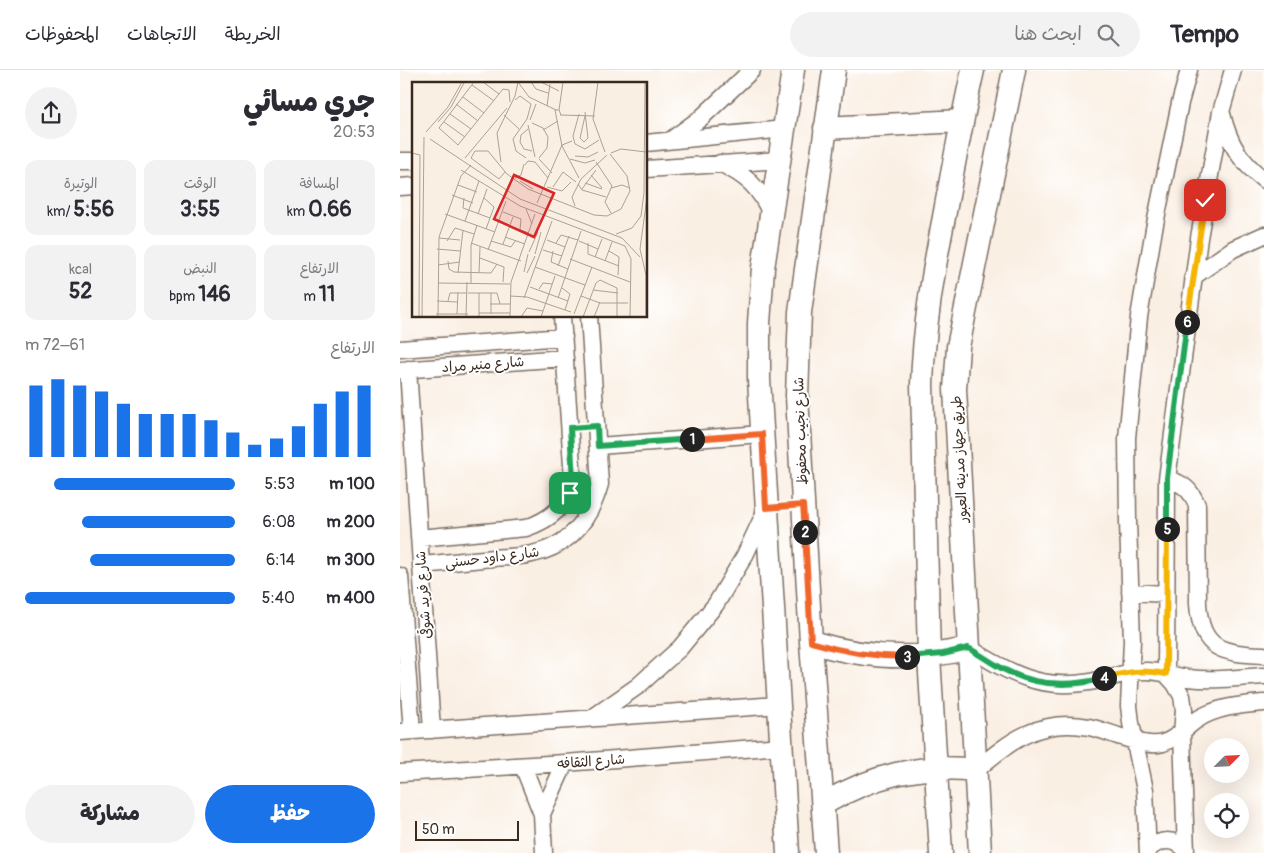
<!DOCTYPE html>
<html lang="ar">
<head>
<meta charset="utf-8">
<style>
	body { margin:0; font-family:Pangolin,"Playpen Sans Arabic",sans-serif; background:#f2f2f3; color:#2b2b33; direction:rtl; height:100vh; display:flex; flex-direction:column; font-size:19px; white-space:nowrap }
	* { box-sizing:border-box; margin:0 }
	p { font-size:16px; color:#7c7c81 }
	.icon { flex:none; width:28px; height:28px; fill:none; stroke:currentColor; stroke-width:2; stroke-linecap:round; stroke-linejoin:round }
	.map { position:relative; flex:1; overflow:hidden; direction:ltr }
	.details { display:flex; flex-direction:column; background:#fff; width:400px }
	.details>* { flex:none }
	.needle { width:32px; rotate:66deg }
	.buttons { position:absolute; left:804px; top:668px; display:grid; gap:10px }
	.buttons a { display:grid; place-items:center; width:45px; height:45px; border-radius:50%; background:#fff; box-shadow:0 5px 20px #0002; font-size:25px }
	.scale { position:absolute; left:15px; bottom:12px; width:104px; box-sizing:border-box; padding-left:5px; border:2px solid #3b2a1e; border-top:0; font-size:14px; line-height:18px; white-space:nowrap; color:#3b2a1e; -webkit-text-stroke:4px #fff; paint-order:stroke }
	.pin { position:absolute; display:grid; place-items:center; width:42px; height:42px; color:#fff; margin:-21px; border-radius:10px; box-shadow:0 2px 8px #0006 }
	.km { position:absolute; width:25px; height:25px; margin:-12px; border-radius:50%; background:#222; color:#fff; font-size:14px; line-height:25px; text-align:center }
	.round { display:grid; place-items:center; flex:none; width:52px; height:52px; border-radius:26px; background:#f2f2f3 }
	.summary { display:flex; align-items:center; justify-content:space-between; height:85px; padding:0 25px }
	h1 { font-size:28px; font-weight:800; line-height:38px }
	.stats { display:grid; grid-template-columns:repeat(3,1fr); gap:8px; height:85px; padding:5px 25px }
	.stats div { display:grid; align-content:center; border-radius:12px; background:#f2f2f3; text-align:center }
	.stats b { font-size:21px; font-weight:800 }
	.stats small { font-size:14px; font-weight:400 }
	.stats p { font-size:14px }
	.chart { height:140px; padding:10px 25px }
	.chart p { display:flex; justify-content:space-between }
	.chart svg { width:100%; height:90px; margin-top:5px; stroke:#1a73e8; stroke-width:6 }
	.action { display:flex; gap:10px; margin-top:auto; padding:10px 25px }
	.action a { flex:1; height:58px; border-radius:30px; background:#1a73e8; color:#fff; font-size:20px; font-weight:800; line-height:58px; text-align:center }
	.action a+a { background:#f2f2f3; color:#2b2b33 }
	ul { padding:0 25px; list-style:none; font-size:16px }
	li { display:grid; grid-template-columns:80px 60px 1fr; align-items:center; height:38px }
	li i { height:12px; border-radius:6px; background:#1a73e8 }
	header { display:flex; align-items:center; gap:30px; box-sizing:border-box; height:70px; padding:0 25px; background:#fff; border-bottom:1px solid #e1e1e2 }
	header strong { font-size:24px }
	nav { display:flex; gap:28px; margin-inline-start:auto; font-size:18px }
	.search { width:350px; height:45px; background:#f2f2f3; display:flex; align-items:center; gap:12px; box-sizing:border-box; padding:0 18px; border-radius:28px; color:#7c7c81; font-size:19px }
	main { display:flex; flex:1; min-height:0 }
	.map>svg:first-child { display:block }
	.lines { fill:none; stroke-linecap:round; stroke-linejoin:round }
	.street-casing { stroke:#7e6f63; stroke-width:19 }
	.secondary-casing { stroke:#7e6f63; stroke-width:25 }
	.street { stroke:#fff; stroke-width:16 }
	.secondary { stroke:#fff; stroke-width:22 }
	.split-1-casing { stroke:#fff; stroke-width:10 }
	.split-2-casing { stroke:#fff; stroke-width:10 }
	.split-3-casing { stroke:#fff; stroke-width:10 }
	.split-4-casing { stroke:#fff; stroke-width:10 }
	.split-5-casing { stroke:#fff; stroke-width:10 }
	.split-6-casing { stroke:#fff; stroke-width:10 }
	.split-7-casing { stroke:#fff; stroke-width:10 }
	.split-1 { stroke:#22a559; stroke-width:6 }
	.split-2 { stroke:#f0652b; stroke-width:6 }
	.split-3 { stroke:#f0652b; stroke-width:6 }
	.split-4 { stroke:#22a559; stroke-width:6 }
	.split-5 { stroke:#f5b400; stroke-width:6 }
	.split-6 { stroke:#22a559; stroke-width:6 }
	.split-7 { stroke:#f5b400; stroke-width:6 }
	.labels { text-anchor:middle; stroke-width:4; stroke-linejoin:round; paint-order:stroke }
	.street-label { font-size:14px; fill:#3b2a1e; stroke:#fff }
	.inset-road { fill:none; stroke:#aea094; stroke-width:1 }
	.view { fill:#d62828; fill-opacity:0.15; stroke:#d62828; stroke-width:2.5 }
	.inset-edge { fill:none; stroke:#3b2a1e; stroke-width:2.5 }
</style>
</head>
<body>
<header>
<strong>Tempo</strong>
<div class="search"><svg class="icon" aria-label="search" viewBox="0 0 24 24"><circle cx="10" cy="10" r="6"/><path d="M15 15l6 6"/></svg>ابحث هنا</div>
<nav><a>الخريطة</a><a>الاتجاهات</a><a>المحفوظات</a></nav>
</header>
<main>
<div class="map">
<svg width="864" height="783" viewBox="0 0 864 783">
	<rect width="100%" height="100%" fill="#fff"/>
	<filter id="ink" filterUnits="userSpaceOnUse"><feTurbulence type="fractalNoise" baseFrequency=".02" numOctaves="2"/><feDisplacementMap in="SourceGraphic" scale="10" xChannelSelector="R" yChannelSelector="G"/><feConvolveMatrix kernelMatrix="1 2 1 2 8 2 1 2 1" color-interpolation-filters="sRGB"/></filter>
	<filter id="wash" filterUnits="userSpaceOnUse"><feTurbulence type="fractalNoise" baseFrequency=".0096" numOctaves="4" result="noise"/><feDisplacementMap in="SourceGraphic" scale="20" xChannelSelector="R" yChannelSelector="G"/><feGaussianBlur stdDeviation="1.12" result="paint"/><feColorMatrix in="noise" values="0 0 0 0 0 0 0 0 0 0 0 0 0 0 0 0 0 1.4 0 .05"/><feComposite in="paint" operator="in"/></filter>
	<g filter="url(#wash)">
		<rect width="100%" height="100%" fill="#faefe3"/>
	</g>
	<g filter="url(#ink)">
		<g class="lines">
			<g class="street-casing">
				<path id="street" d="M822,44C829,74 840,91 864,110
					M271,70L301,48L352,0
					M246,73L384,59
					M0,91H14
					M320,93C346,106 359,116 371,144
					M246,99L380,90
					M0,117L14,116
					M793,207L833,179L864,165
					M0,279L164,267
					M8,299L32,660
					M0,300L165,288
					M198,376L362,364
					M767,409C783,413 791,420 797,435L798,534C801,581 823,583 864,585
					M19,468L126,458C152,449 165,437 173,411L162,246
					M21,495C45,493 69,490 94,488C106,487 120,487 132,484C170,476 190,450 200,414L189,246
					M0,506L12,661
					M730,522L766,524
					M569,578C610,603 640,621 690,612C709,609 726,601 746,601C760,601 774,606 788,608C813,611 839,608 864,606
					M192,648L238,616L280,578L316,534L345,485L366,440
					M0,662L379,635
					M123,696L142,744L144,783
					M576,700C611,670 640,648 689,657C699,659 709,663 718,666C733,670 748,677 763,673C776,669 784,659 795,651C815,637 840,635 864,633
					M0,703L165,693L381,676
					M142,744L165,693
					M748,780C760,768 775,768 786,780
					M748,783L745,720L731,653L729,636L732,571L728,452L727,368L739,247L754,159L780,33L789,0
					M786,783L782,663L784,640L782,626L775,614L766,604L767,409L799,168L821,42L833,0"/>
			</g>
			<g class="secondary-casing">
				<path id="secondary" d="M425,58L561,51
					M411,572C464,588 515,592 569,578
					M423,734C472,706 519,693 576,700
					M388,783L359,309V253L363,198L393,0
					M426,783L411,572L397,326L400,242L434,0
					M541,783L529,586L522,314C524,256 533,203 544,147C553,98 562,49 573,0
					M580,783L555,319L558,277L614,0"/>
			</g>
			<use href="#street" class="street"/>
			<use href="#secondary" class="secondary"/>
		</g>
	</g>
	<g class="lines" filter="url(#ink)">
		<g class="split-1-casing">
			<path id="split-1" d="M170,423L173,411L170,358L197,356L198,376L292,369"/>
		</g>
		<g class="split-2-casing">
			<path id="split-2" d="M292,369L362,364L366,438L403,435L405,462"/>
		</g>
		<g class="split-3-casing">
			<path id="split-3" d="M405,462L411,572C443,582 473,587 507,587"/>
		</g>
		<g class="split-4-casing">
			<path id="split-4" d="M507,587L543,584L568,578C581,585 593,594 605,600C636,616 671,617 704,608"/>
		</g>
		<g class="split-5-casing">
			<path id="split-5" d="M704,608C728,602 742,599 766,604L767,459"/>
		</g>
		<g class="split-6-casing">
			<path id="split-6" d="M767,459V408L787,252"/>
		</g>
		<g class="split-7-casing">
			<path id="split-7" d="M787,252L805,130"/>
		</g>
		<use href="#split-1" class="split-1"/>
		<use href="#split-2" class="split-2"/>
		<use href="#split-3" class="split-3"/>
		<use href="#split-4" class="split-4"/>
		<use href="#split-5" class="split-5"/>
		<use href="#split-6" class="split-6"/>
		<use href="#split-7" class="split-7"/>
	</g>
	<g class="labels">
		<g class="street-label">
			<text transform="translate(83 294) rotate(-4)" y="5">شارع منير مراد</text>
			<text transform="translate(400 361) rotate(-92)" y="5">شارع نجيب محفوظ</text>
			<text transform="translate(559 389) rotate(-93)" y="5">طريق جهاز مدينه العبور</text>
			<text transform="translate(92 487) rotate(-7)" y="5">شارع داود حسنى</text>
			<text transform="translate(23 525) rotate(-94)" y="5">شارع فريد شوقى</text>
			<text transform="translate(191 691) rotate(-4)" y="5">شارع الثقافه</text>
		</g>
	</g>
	<g transform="translate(12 12)">
		<rect width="235" height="235" fill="#faefe3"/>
		<path class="inset-road" d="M62,0L27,46L46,63L91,7L97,8L98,20M71,0L87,12M106,0L117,15L144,28M119,0L124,7L136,11M129,0L147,9M186,0L181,37L193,70M60,3L82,19M51,15L72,31M103,18L108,14L119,22L115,37L101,57L104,69L114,76M44,22L66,39M135,24L138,2M147,28L151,0M38,32L59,47M167,32L161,54L163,62L173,67L187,58M92,33L107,47M148,33L183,34M149,33L147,28H143L150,64L167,96M173,34L168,56L172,60L176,56L173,30M118,38L124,22M26,40L39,25L52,1M32,40L53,55M120,41L131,46L136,55L135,66L127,76M116,43L123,75M116,47L109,53L108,60L112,67L120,69M131,48L146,39M14,50L36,25L50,0M18,57L108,117L210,156L228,175M0,71L8,73L7,235M199,71L209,67L234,70M163,74L176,75L186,70M53,76L95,26M127,77L140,91M158,77L173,81L183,78M89,80L85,51L103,14L106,0M184,80L200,104L193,120L199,131M113,83L116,79L123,80L136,96M49,88L108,124L213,164L219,177L218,235M93,90L87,97L59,76L63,69H76L95,92L116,107L182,133L195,134L209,127L218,109L215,94L198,72M179,93L190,106M103,96L109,93L112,82M108,99L121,107M173,101L190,107M166,102L170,108L194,115M46,103L65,110M135,105L150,109L159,100M141,105L151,90L164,100M199,106L210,103L218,106M170,107L184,88M40,113L61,121M52,116L51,126L78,136M72,116L82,125L74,147M125,121L150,63L160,59M163,124L160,115L169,97L195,73M114,127L120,142M91,130L109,137L108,148M33,132L83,150M66,132L75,107M53,139L67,99M97,144L117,151M204,152L220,146L229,134L232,111L233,0M93,155L113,162M27,156L48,158M135,158L153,165M35,159L43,146L62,152M79,159L99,165L104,158M167,159L186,167M59,161L109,179M144,161L149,153L166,158M176,161V172L207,184M91,162L101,135M25,167L48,169M76,168L94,119M131,168L150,174M141,169L139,180L156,187M197,169L207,175L206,193M117,170L126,150M123,172L129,150M183,175L190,157M68,176L92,185L91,200M158,177L218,200M36,179L37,187L42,190L79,191L85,182M193,179L200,160M26,183L48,180M146,184L157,154M123,185L173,203M112,190L116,172M46,191L51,148M67,191L68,165M115,191L123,174M26,201L98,202M59,202V163L65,143M118,205L156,219M150,206L158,212L153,228M127,207L131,201L140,202M181,208L206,211M56,211H85L88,222M98,214L115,215L159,230M169,214L188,221H216M112,216L140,139M146,216L169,149M25,219L45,220M36,219L38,211H55M78,222H98M67,231H98M24,232H56M45,232L46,210M79,232V211M162,232L180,185M10,235L12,55M26,235L27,155L49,94L59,83M54,235L55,200M67,235V211M98,235L99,200L123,132M109,235L115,226L131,229M129,235L143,194M171,235L184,201L188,198L205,206V235M182,235L188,220M234,235V193L228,167L235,115"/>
		<path class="view" d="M102,93L142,111L122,155L82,137Z"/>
		<rect width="235" height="235" class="inset-edge"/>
	</g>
</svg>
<div class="buttons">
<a><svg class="needle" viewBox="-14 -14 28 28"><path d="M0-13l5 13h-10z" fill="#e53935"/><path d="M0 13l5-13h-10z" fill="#7c7c81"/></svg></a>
<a><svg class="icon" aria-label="locate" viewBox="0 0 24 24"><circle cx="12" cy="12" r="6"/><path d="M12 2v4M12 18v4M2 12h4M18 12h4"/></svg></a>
</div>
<div class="scale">50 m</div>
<div class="pin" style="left:170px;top:423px;background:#1e9e55"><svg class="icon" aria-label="arrive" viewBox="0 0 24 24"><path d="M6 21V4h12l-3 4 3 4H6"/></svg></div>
<div class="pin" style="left:805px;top:130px;background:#d93025"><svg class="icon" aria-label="check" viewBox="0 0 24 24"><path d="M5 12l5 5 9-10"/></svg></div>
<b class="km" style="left:292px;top:369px">1</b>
<b class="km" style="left:405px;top:462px">2</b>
<b class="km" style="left:507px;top:587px">3</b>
<b class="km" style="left:704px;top:608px">4</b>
<b class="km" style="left:767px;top:459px">5</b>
<b class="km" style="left:787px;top:252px">6</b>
</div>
<section class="details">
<div class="summary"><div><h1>جري مسائي</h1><p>20:53</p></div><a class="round"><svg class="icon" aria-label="share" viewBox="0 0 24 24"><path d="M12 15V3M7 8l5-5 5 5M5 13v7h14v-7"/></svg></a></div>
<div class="stats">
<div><p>المسافة</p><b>0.66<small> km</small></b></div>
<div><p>الوقت</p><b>3:55</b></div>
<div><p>الوتيرة</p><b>5:56<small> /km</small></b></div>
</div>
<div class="stats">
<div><p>الارتفاع</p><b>11<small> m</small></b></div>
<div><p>النبض</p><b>146<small> bpm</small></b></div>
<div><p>kcal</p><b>52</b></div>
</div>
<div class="chart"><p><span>الارتفاع</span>61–72 m</p>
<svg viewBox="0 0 160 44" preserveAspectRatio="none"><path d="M5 44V9M15 44V6M25 44V9M35 44V12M45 44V18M55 44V23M65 44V23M75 44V23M85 44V26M95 44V32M105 44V38M115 44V35M125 44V29M135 44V18M145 44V12M155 44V9"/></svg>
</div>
<ul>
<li><b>100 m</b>5:53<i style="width:86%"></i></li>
<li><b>200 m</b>6:08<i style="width:73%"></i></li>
<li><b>300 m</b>6:14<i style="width:69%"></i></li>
<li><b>400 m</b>5:40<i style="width:100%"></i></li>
</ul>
<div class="action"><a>حفظ</a><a>مشاركة</a></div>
</section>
</main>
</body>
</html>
